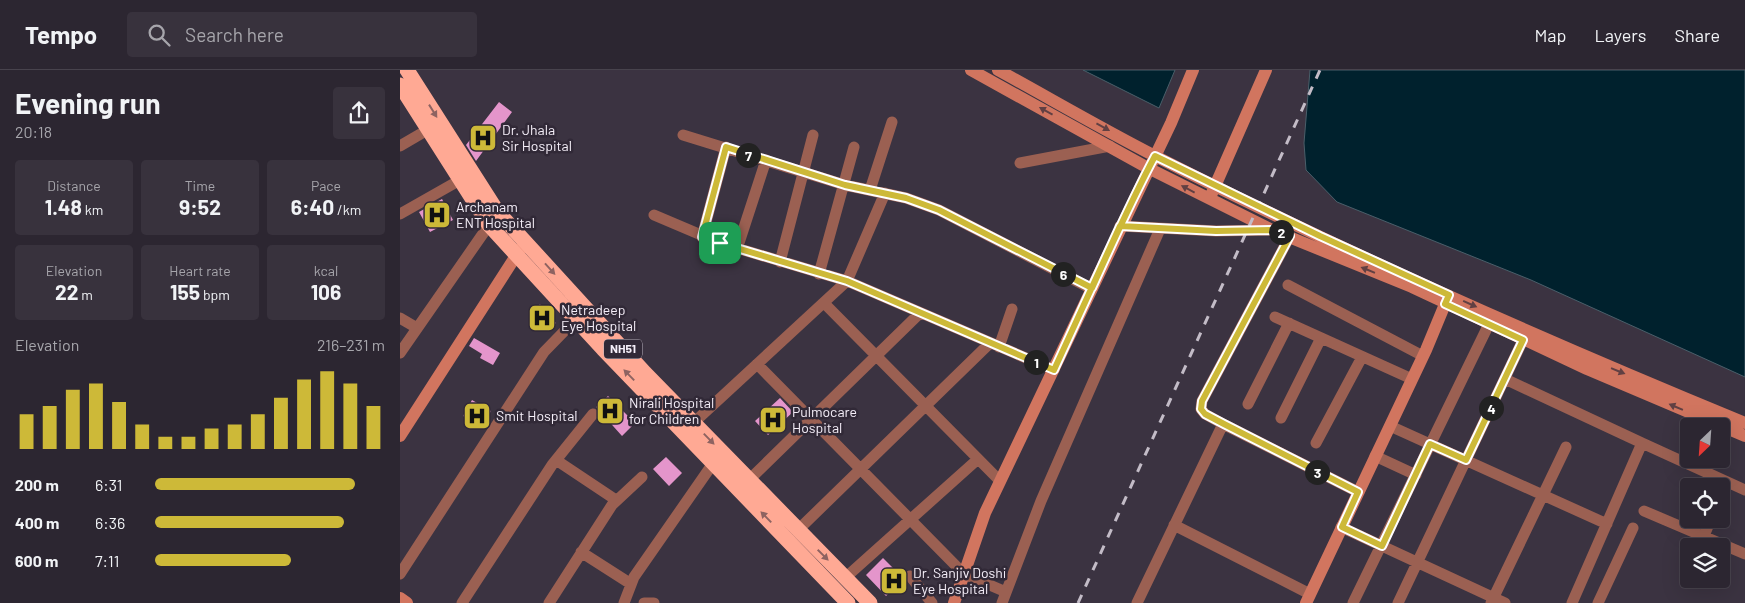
<!DOCTYPE html>
<html lang="en">
<head>
<meta charset="utf-8">
<style>
	body { margin:0; font-family:Barlow,sans-serif; background:#38323d; color:#f1f3f6; height:100vh; display:flex; flex-direction:column; font-size:19px; white-space:nowrap }
	* { box-sizing:border-box; margin:0 }
	p { font-size:16px; color:#a6a5ab }
	.icon { flex:none; width:28px; height:28px; fill:none; stroke:currentColor; stroke-width:2; stroke-linecap:round; stroke-linejoin:round }
	.map { position:relative; flex:1; overflow:hidden }
	.drawer { display:flex; flex-direction:column; background:#2c2631; width:400px }
	.drawer>* { flex:none }
	.needle { width:32px; rotate:205deg }
	.controls { position:absolute; left:1280px; top:348px; display:grid; gap:10px }
	.controls a { display:grid; place-items:center; width:50px; height:50px; border-radius:5px; background:#2c2631; box-shadow:0 5px 20px #0002,0 0 0 1px #48434d; font-size:25px }
	.pin { position:absolute; display:grid; place-items:center; width:42px; height:42px; color:#fff; margin:-21px; border-radius:10px; box-shadow:0 2px 8px #0006 }
	.km { position:absolute; width:25px; height:25px; margin:-12px; border-radius:50%; background:#222; color:#fff; font-size:14px; line-height:25px; text-align:center }
	.round { display:grid; place-items:center; flex:none; width:52px; height:52px; border-radius:5px; background:#38323d }
	.head { display:flex; align-items:center; justify-content:space-between; height:85px; padding:0 15px }
	h1 { font-size:28px; font-weight:700; line-height:38px }
	.metrics { display:grid; grid-template-columns:repeat(3,1fr); gap:8px; height:85px; padding:5px 15px }
	.metrics div { display:grid; align-content:center; border-radius:5px; background:#38323d; text-align:center }
	.metrics b { font-size:21px; font-weight:700 }
	.metrics small { font-size:14px; font-weight:400 }
	.metrics p { font-size:14px }
	.chart { height:140px; padding:10px 15px }
	.chart p { display:flex; justify-content:space-between }
	.chart svg { width:100%; height:90px; margin-top:5px; stroke:#cdb938; stroke-width:6 }
	ul { padding:0 15px; list-style:none; font-size:16px }
	li { display:grid; grid-template-columns:80px 60px 1fr; align-items:center; height:38px }
	li i { height:12px; border-radius:6px; background:#cdb938 }
	header { display:flex; align-items:center; gap:30px; box-sizing:border-box; height:70px; padding:0 25px; background:#2c2631; border-bottom:1px solid #48434d }
	header strong { font-size:24px }
	nav { display:flex; gap:28px; margin-inline-start:auto; font-size:18px }
	.search { width:350px; height:45px; background:#38323d; display:flex; align-items:center; gap:12px; box-sizing:border-box; padding:0 18px; border-radius:5px; color:#a6a5ab; font-size:19px }
	main { display:flex; flex:1; min-height:0 }
	.map>svg:first-child { display:block }
	.water { fill:#00212d; stroke:#4a5f6a }
	.building { fill:#e495cb }
	.lines { fill:none; stroke-linecap:round; stroke-linejoin:round }
	.street { stroke:#9b6052; stroke-width:11 }
	.secondary { stroke:#d1755f; stroke-width:12 }
	.highway { stroke:#ffa994; stroke-width:15 }
	.rail { stroke:#c3bcc7; stroke-width:3; stroke-dasharray:9 9; stroke-linecap:butt }
	.oneway { fill:#8e6361 }
	.oneway2 { fill:#614043 }
	.route-casing { stroke:#fff; stroke-width:10 }
	.route { stroke:#cdb938; stroke-width:6 }
	.labels { text-anchor:middle; stroke-width:5; stroke-linejoin:round; paint-order:stroke }
	.shield { fill:#312937; stroke:#bab4bf; stroke-width:1 }
	.shield-label { font-size:12px; font-weight:bold; fill:#f5eff9 }
	.poi-label { font-size:14px; fill:#f5eff9; stroke:#312937; text-anchor:start }
</style>
</head>
<body>
<header>
<strong>Tempo</strong>
<div class="search"><svg class="icon" aria-label="search" viewBox="0 0 24 24"><circle cx="10" cy="10" r="6"/><path d="M15 15l6 6"/></svg>Search here</div>
<nav><a>Map</a><a>Layers</a><a>Share</a></nav>
</header>
<main>
<section class="drawer">
<div class="head"><div><h1>Evening run</h1><p>20:18</p></div><a class="round"><svg class="icon" aria-label="share" viewBox="0 0 24 24"><path d="M12 15V3M7 8l5-5 5 5M5 13v7h14v-7"/></svg></a></div>
<div class="metrics">
<div><p>Distance</p><b>1.48<small> km</small></b></div>
<div><p>Time</p><b>9:52</b></div>
<div><p>Pace</p><b>6:40<small> /km</small></b></div>
</div>
<div class="metrics">
<div><p>Elevation</p><b>22<small> m</small></b></div>
<div><p>Heart rate</p><b>155<small> bpm</small></b></div>
<div><p>kcal</p><b>106</b></div>
</div>
<div class="chart"><p><span>Elevation</span>216–231 m</p>
<svg viewBox="0 0 160 44" preserveAspectRatio="none"><path d="M5 44V27M15 44V23M25 44V15M35 44V12M45 44V21M55 44V32M65 44V38M75 44V38M85 44V34M95 44V32M105 44V27M115 44V19M125 44V10M135 44V6M145 44V12M155 44V23"/></svg>
</div>
<ul>
<li><b>200 m</b>6:31<i style="width:87%"></i></li>
<li><b>400 m</b>6:36<i style="width:82%"></i></li>
<li><b>600 m</b>7:11<i style="width:59%"></i></li>
</ul>
</section>
<div class="map">
<svg width="1345" height="533" viewBox="0 0 1345 533">
	<rect width="100%" height="100%" fill="#3b3341"/>
	<path class="water" d="M683,0H775L759,38Z
		M910,0H1345V307L1131,210L937,132L906,100L904,73Z"/>
	<path class="building" d="M99,32L112,42L76,91L66,75Z
		M42,129L53,150L30,162L19,142Z
		M140,234L156,253L147,261L130,242Z
		M74,268L100,283L93,295L80,288L82,284L69,276Z
		M208,326L235,353L222,366L196,337Z
		M380,328L393,342L368,365L355,351Z
		M72,330L91,341L82,357L63,346Z
		M266,387L282,403L269,416L253,399Z
		M483,488L504,509L486,526L466,505Z"/>
	<g class="lines">
		<path class="street" d="M283,65L445,115L506,128L539,140L692,219
			M0,76L29,59
			M620,93L710,76
			M470,120L492,52
			M0,144L60,110
			M254,145L320,173L447,211L654,300
			M720,156L816,161L871,160
			M890,166L802,331L801,339L805,344L823,354L958,422
			M302,167L326,77
			M337,179L366,90
			M380,192L413,65
			M419,204L454,77
			M888,215L1023,286
			M424,233L600,411
			M875,247L1012,309
			M0,248L17,258
			M599,277L612,239
			M0,283L89,155
			M357,294L564,504L606,522
			M1105,309L1242,373L1172,533
			M848,334L889,253
			M881,348L921,268
			M990,356L1207,454
			M289,357L447,211L485,123
			M916,373L962,287
			M1242,373L1345,420
			M975,386L1016,405
			M156,390L216,430
			M349,410L520,243
			M1321,425L1326,412
			M1244,441L1345,484
			M774,455L910,524
			M941,457L1105,533
			M398,460L590,273
			M1304,466L1311,449
			M181,482L231,514
			M0,504L144,282L181,244
			M510,506L532,533
			M445,508L578,389
			M62,533L152,395L193,344
			M149,533L212,435L242,407
			M224,533L234,507L314,392
			M244,533H254
			M602,533L641,431L760,159
			M737,533L823,354
			M953,533L1089,254
			M998,533L1123,270
			M1091,533L1166,377
			M1198,533L1233,458"/>
		<path class="secondary" d="M571,0L748,98L872,160L1012,217L1187,299L1345,366
			M598,0C651,29 702,59 755,86C947,184 1146,271 1345,353
			M812,123L866,0
			M0,366L121,178
			M0,528L7,533
			M554,533L585,443L771,53L793,0
			M906,533L1026,280L1048,227"/>
		<path class="highway" d="M7,0L97,141L245,303L470,533
			M0,15L89,155L203,279L448,533"/>
		<path class="rail" d="M678,533L920,0"/>
	</g>
	<defs><path id="oneway-solid" d="M-6-.8H1V-3.2L6.5 0L1 3.2V.8H-6Z" transform="scale(1.25)"/></defs>
	<g class="oneway">
		<use href="#oneway-solid" transform="translate(33 41) rotate(58)"/>
		<use href="#oneway-solid" transform="translate(150 199) rotate(48)"/>
		<use href="#oneway-solid" transform="translate(229 305) rotate(-134)"/>
		<use href="#oneway-solid" transform="translate(309 369) rotate(46)"/>
		<use href="#oneway-solid" transform="translate(366 447) rotate(-134)"/>
		<use href="#oneway-solid" transform="translate(423 485) rotate(45)"/>
	</g>
	<g class="oneway2">
		<use href="#oneway-solid" transform="translate(646 41) rotate(-151)"/>
		<use href="#oneway-solid" transform="translate(703 57) rotate(29)"/>
		<use href="#oneway-solid" transform="translate(788 119) rotate(-152)"/>
		<use href="#oneway-solid" transform="translate(968 200) rotate(-158)"/>
		<use href="#oneway-solid" transform="translate(1070 234) rotate(24)"/>
		<use href="#oneway-solid" transform="translate(1218 301) rotate(22)"/>
		<use href="#oneway-solid" transform="translate(1276 337) rotate(-157)"/>
	</g>
	<g class="lines">
		<g class="route-casing">
			<path id="route" d="M320,173L447,211L654,300L720,156L816,161L872,160L890,166L802,331L801,339L805,344L824,354L958,422L942,457L982,476L1030,374L1066,390L1123,270L1045,234L1049,225L920,166L755,86C732,129 712,174 692,218L539,140L506,128L445,115L326,77L302,167L320,173"/>
		</g>
		<use href="#route" class="route"/>
	</g>
	<defs>
		<g id="hospital-square" transform="scale(1.4375)"><rect x="-9" y="-9" width="18" height="18" rx="4" fill="#cdb938" stroke="#312937"/><path d="M-5-5h3v3.5h4V-5h3V5h-3V1.5h-4V5h-3Z" fill="#111"/></g>
	</defs>
	<g fill-rule="evenodd">
		<use href="#hospital-square" x="83" y="68"/>
		<use href="#hospital-square" x="37" y="145"/>
		<use href="#hospital-square" x="142" y="248"/>
		<use href="#hospital-square" x="210" y="341"/>
		<use href="#hospital-square" x="77" y="346"/>
		<use href="#hospital-square" x="373" y="350"/>
		<use href="#hospital-square" x="494" y="511"/>
	</g>
	<g class="labels">
		<rect class="shield" x="204" y="269.5" width="38" height="19" rx="4"/>
		<g class="shield-label">
			<text x="223" y="283">NH51</text>
		</g>
		<g class="poi-label">
			<text x="102" y="65">Dr. Jhala<tspan x="102" dy="16">Sir Hospital</tspan></text>
			<text x="56" y="142">Archanam<tspan x="56" dy="16">ENT Hospital</tspan></text>
			<text x="161" y="245">Netradeep<tspan x="161" dy="16">Eye Hospital</tspan></text>
			<text x="229" y="338">Nirali Hospital<tspan x="229" dy="16">for Children</tspan></text>
			<text x="392" y="347">Pulmocare<tspan x="392" dy="16">Hospital</tspan></text>
			<text x="96" y="351">Smit Hospital</text>
			<text x="513" y="508">Dr. Sanjiv Doshi<tspan x="513" dy="16">Eye Hospital</tspan></text>
		</g>
	</g>
</svg>
<div class="controls">
<a><svg class="needle" viewBox="-14 -14 28 28"><path d="M0-13l5 13h-10z" fill="#e53935"/><path d="M0 13l5-13h-10z" fill="#a6a5ab"/></svg></a>
<a><svg class="icon" aria-label="locate" viewBox="0 0 24 24"><circle cx="12" cy="12" r="6"/><path d="M12 2v4M12 18v4M2 12h4M18 12h4"/></svg></a>
<a><svg class="icon" aria-label="layers" viewBox="0 0 24 24"><path d="M12 4l9 5-9 5-9-5zM3 14l9 5 9-5"/></svg></a>
</div>
<div class="pin" style="left:320px;top:173px;background:#1e9e55"><svg class="icon" aria-label="arrive" viewBox="0 0 24 24"><path d="M6 21V4h12l-3 4 3 4H6"/></svg></div>
<b class="km" style="left:636px;top:292px">1</b>
<b class="km" style="left:881px;top:162px">2</b>
<b class="km" style="left:917px;top:402px">3</b>
<b class="km" style="left:1091px;top:338px">4</b>
<b class="km" style="left:663px;top:204px">6</b>
<b class="km" style="left:348px;top:85px">7</b>
</div>
</main>
</body>
</html>
